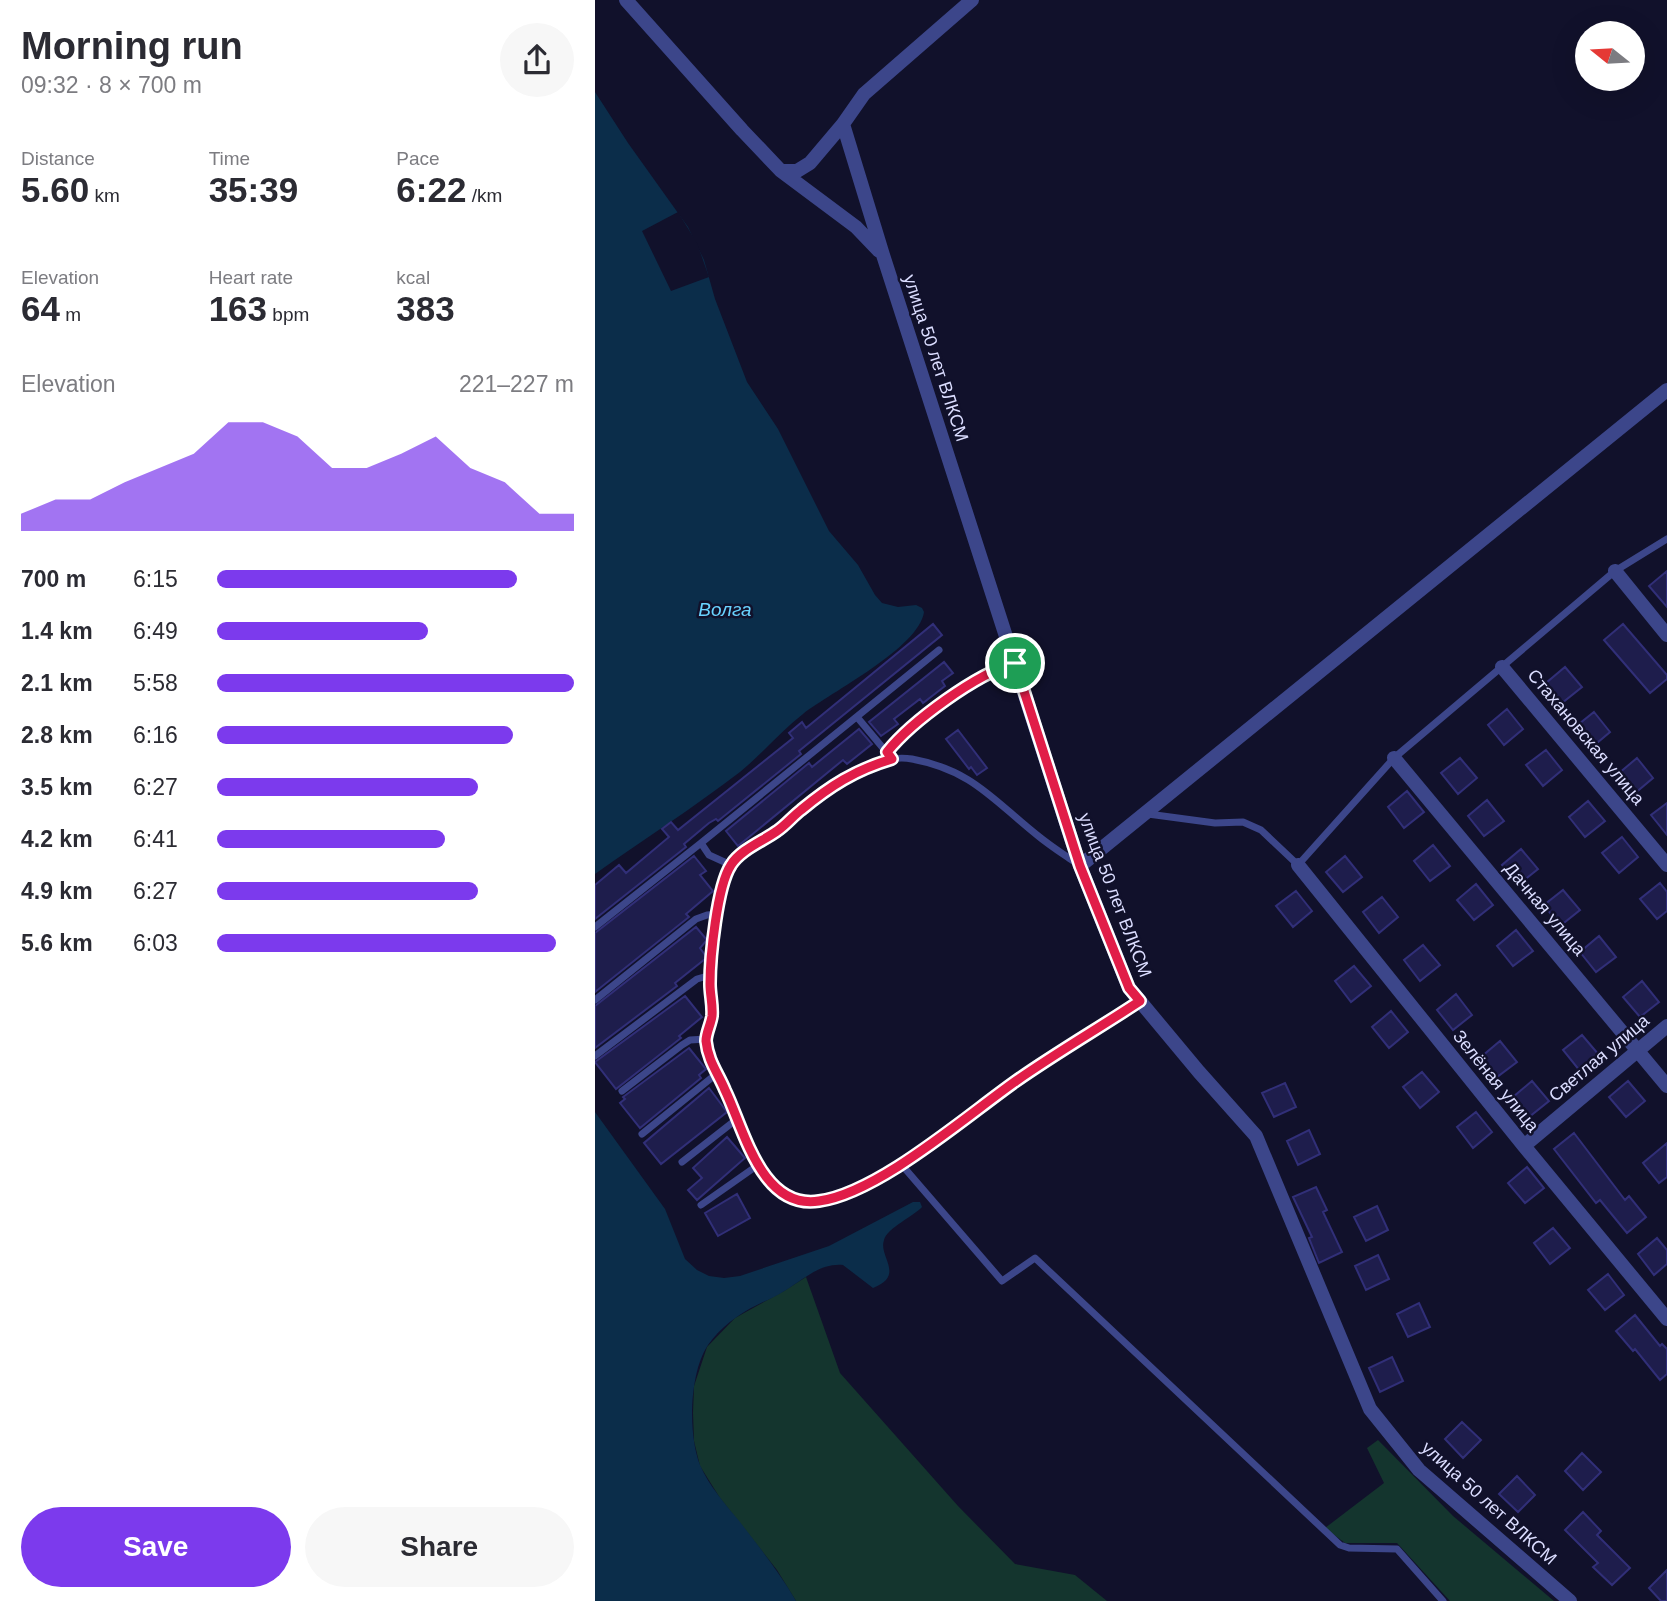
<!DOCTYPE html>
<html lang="en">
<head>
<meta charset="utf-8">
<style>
	body { margin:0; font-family:Arial,sans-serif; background:#f7f7f7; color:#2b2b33; height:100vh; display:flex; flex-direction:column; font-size:26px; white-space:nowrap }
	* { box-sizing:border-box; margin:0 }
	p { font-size:23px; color:#7c7c81 }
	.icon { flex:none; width:38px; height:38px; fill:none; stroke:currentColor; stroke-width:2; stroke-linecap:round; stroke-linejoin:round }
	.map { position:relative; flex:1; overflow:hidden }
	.side { display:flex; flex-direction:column; background:#fff; width:595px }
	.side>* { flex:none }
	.needle { width:46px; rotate:288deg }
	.fabs { position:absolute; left:980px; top:21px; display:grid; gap:14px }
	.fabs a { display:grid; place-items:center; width:70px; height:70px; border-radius:50%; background:#fff; box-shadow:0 7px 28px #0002; font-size:35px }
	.pin { position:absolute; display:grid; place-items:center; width:60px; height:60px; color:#fff; margin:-30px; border:4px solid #fff; border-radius:50%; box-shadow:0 2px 7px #0007 }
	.round { display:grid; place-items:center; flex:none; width:74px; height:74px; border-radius:37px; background:#f7f7f7 }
	.summary { display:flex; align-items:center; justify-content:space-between; height:119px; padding:0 21px }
	h1 { font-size:38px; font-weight:700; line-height:52px }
	.stats { display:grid; grid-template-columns:repeat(3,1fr); gap:10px; height:119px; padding:7px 21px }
	.stats div { display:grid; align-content:center }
	.stats b { font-size:35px; font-weight:700 }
	.stats small { font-size:19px; font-weight:400 }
	.stats p { font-size:19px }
	.chart { height:196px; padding:14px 21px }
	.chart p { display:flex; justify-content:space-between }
	.chart svg { width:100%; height:126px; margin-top:7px; fill:#7c3aed; opacity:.7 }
	.primary-button { display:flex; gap:14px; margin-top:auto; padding:14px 21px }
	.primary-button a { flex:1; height:80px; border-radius:42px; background:#7c3aed; color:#fff; font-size:28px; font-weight:700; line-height:80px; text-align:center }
	.primary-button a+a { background:#f7f7f7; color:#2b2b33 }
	ul { padding:0 21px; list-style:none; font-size:23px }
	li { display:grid; grid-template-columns:112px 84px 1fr; align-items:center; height:52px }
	li i { height:18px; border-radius:9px; background:#7c3aed }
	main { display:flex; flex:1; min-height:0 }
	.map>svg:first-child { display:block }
	.green { fill:#14352e }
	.water { fill:#0b2d4a }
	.pier { fill:#11112b }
	.building { fill:#1e1d4c; stroke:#312f78; stroke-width:2 }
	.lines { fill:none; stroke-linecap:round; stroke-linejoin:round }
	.lane { stroke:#3c468a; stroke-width:7 }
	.street { stroke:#3c468a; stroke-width:14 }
	.route-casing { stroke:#fff; stroke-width:14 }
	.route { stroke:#e11d48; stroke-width:9 }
	.labels { text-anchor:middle; stroke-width:5; stroke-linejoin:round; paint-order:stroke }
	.street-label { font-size:18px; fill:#dbddff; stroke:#11112b }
	.water-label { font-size:19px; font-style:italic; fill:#69d3ff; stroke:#11112b }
</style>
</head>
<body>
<main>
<section class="side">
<div class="summary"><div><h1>Morning run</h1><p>09:32 · 8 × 700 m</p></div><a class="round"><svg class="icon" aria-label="share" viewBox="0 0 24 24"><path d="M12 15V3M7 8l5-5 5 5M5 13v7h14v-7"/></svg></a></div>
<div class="stats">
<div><p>Distance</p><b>5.60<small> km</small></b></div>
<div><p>Time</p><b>35:39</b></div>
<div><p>Pace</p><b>6:22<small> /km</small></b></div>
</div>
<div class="stats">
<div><p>Elevation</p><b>64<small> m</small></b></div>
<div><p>Heart rate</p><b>163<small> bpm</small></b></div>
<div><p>kcal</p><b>383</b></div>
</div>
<div class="chart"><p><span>Elevation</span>221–227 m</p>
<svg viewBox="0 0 160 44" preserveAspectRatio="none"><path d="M0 44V38L10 33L20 33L30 27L40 22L50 17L60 6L70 6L80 11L90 22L100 22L110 17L120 11L130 22L140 27L150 38L160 38V44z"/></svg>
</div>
<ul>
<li><b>700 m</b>6:15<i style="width:84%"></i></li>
<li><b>1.4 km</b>6:49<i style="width:59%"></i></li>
<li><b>2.1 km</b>5:58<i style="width:100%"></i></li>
<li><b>2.8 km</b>6:16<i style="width:83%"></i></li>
<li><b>3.5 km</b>6:27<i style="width:73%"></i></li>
<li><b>4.2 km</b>6:41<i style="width:64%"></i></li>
<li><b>4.9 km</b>6:27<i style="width:73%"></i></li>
<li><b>5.6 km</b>6:03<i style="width:95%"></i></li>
</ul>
<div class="primary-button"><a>Save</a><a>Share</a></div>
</section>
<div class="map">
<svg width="1072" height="1601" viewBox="0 0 1072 1601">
	<rect width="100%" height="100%" fill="#11112b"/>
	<path class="green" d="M211,1277L245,1373L363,1506L420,1564L480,1575L512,1601H201L182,1570L125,1498L105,1466L99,1441L98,1413L99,1386L112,1347L140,1318L189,1291Z
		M783,1440L858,1516L959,1601H855L802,1543H750L730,1528L789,1483L772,1448Z"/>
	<path class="water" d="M0,92L33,143L93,227L109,260L120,299L152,382L183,429L234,531L263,565L280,595L287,603L303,607L321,605L327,608L329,612C324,648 236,692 208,714C186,731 167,754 145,772C98,808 48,840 0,874Z
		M0,1112L70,1209L90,1259L102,1270L114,1276L129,1278L145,1276L234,1246L318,1202H325L327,1207C319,1216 292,1228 289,1240C283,1257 311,1275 278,1288L248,1265C225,1263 209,1279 191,1290C182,1296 172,1300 162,1305C143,1314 125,1328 113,1345C94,1373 93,1435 105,1465C114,1486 131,1505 145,1522C165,1548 185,1573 201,1601H0Z"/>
	<path class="pier" d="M83,212L102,243L114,277L76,291L47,231Z"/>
	<path class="building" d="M1072,571V607L1054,586Z
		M338,624L347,635L204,751L206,754L123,821L121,819L114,823L89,844L91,847L0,919V885L24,865L31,873L74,837L67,829L76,822L83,830L198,738L194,733L207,722L211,728Z
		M1028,624L1072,675V679L1055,693L1009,640Z
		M349,662L358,673L347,681L350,686L328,703L325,699L299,719L303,724L286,736L274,722Z
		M970,667L987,687L967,703L951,683Z
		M912,709L928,729L909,745L893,725Z
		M999,712L1015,732L996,748L979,728Z
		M264,729L277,744L252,764L248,760L143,846L131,831L214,763L217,767Z
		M363,730L392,768L382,775L376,767L374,769L351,739Z
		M951,750L967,770L948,786L931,765Z
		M865,758L882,778L863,794L846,773Z
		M1042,758L1058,778L1039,794L1023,774Z
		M812,791L829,812L809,828L793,807Z
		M892,800L909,821L889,836L873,816Z
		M993,801L1010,821L990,837L974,817Z
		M1072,803V835L1056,815Z
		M1027,837L1043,857L1024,873L1007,853Z
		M838,845L855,866L835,881L819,861Z
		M926,849L943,869L923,885L907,865Z
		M99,856L111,871L105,875L118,891L91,914L94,917L0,992V933Z
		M750,856L767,877L748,892L731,872Z
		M1065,883L1072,892V911L1062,919L1045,899Z
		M881,884L898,905L879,920L862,900Z
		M968,890L985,910L965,926L949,905Z
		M701,891L717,911L698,927L681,906Z
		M787,897L803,917L784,933L768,912Z
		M101,927L112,940L105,948L110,955V959L80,983L82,986L0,1048V1006Z
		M921,930L938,951L918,966L902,946Z
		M1004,936L1021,957L1001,972L985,952Z
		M828,945L845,965L825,981L809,960Z
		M759,966L776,986L756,1002L740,981Z
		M1047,981L1064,1002L1045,1017L1028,997Z
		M861,994L877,1015L858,1030L842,1010Z
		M90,996L107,1017L84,1036L86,1038L21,1089L0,1062Z
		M796,1011L813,1032L794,1048L777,1027Z
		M987,1035L1004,1055L985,1071L968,1050Z
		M905,1041L922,1062L902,1077L886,1057Z
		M94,1048L111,1069L104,1075L106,1078L45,1128L25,1103L30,1099L28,1097Z
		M827,1072L844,1092L825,1108L808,1087Z
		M937,1081L954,1101L934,1117L918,1097Z
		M1033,1081L1050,1101L1031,1117L1014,1097Z
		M690,1083L701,1107L679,1117L667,1093Z
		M114,1088L132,1112L66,1164L49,1143Z
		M881,1112L897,1132L878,1148L862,1127Z
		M714,1130L725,1154L703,1165L692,1141Z
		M979,1133L1030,1200L1034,1196L1051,1217L1032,1233L1005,1200L1001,1203L959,1149Z
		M132,1137L150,1158L102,1200L93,1190L107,1178L98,1168Z
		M1072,1143V1177L1064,1183L1048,1163Z
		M932,1167L949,1188L930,1203L913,1183Z
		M721,1187L732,1210L728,1212L747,1252L724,1263L714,1238L717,1237L698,1197Z
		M142,1194L155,1218L123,1236L110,1213Z
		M782,1206L793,1230L771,1241L759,1217Z
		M958,1228L975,1248L955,1264L939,1243Z
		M1062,1238L1072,1250V1264L1059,1275L1043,1254Z
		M783,1255L794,1279L771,1290L760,1266Z
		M1013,1274L1029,1295L1010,1310L993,1290Z
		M824,1303L835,1327L813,1337L802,1314Z
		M1040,1315L1065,1346L1067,1344L1072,1349V1374L1065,1380L1040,1349L1038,1351L1021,1331Z
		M797,1357L808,1381L785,1392L774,1368Z
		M867,1422L886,1440L868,1458L850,1439Z
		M987,1453L1006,1472L988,1490L970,1471Z
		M922,1476L940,1495L923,1512L904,1494Z
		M988,1512L1006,1531L1002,1535L1035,1568L1017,1585L998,1567L1003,1563L970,1530Z
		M1072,1570V1601H1066L1054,1588Z"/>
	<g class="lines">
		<path class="lane" d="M262,717L293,754
			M292,752C317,721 381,674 420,663
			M553,814L620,823L648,822L666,830L703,865L799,758L1020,571L1072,539
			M106,843L344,650
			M481,863C468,854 454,845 442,835C398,800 377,770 317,759C283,753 246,779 221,798C208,808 197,819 185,829C170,841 148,849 137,864C123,883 114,962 115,986C115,996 118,1006 117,1016C116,1023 111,1031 111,1039C110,1057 121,1073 129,1088C149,1125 151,1169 191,1193C202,1200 211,1203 224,1201C286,1193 371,1114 425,1078C464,1052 505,1027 545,1001
			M0,927L106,843L114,855L136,865
			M0,1000L101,919L112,915L123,914
			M0,1056L102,979L116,975
			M27,1091L87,1045L95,1040L111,1039
			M47,1134L120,1075
			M87,1162L142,1119
			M306,1164L407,1281L440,1258L745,1545L754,1548L802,1549L848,1601
			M106,1205L163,1165"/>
		<path class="street" d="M31,0L147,130L186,171H202L215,163L248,124
			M377,0L269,94L248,124L288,255L485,866L534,988L604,1072L661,1136L775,1409L824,1470L975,1601
			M186,171L261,227L284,251
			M1020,571L1072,635
			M907,667L1072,865
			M799,758L1072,1086
			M703,865L929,1146L1072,1319
			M485,866L1072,390
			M929,1146L1072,1026"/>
	</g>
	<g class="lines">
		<g class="route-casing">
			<path id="route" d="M420,663L485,866L534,988L545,1001C504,1028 461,1053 421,1081C370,1117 283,1193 224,1201C166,1210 149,1129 130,1090C123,1073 113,1061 111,1041C111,1033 116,1024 117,1016C118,1005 115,995 115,984C115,958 122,886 136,865C145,850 168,841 182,831C191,825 198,816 206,810C235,786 260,770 297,759L292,752C317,721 381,674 420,663Z"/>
		</g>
		<use href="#route" class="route"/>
	</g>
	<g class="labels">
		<g class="street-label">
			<text transform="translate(341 358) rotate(72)" y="6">улица 50 лет ВЛКСМ</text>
			<text transform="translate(991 737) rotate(50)" y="6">Стахановская улица</text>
			<text transform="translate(520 895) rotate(69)" y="6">улица 50 лет ВЛКСМ</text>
			<text transform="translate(950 909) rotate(50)" y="6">Дачная улица</text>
			<text transform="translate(1004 1058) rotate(-40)" y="6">Светлая улица</text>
			<text transform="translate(901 1081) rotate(51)" y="6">Зелёная улица</text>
			<text transform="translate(894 1503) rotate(42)" y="6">улица 50 лет ВЛКСМ</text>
		</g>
		<g class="water-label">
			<text x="130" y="616">Волга</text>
		</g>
	</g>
</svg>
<div class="fabs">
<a><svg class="needle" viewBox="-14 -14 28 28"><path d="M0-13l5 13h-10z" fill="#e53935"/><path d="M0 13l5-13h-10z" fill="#7c7c81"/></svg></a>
</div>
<div class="pin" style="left:420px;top:663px;background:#1e9e55"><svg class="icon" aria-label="arrive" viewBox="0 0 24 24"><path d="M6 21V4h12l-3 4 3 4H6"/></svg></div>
</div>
</main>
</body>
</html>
